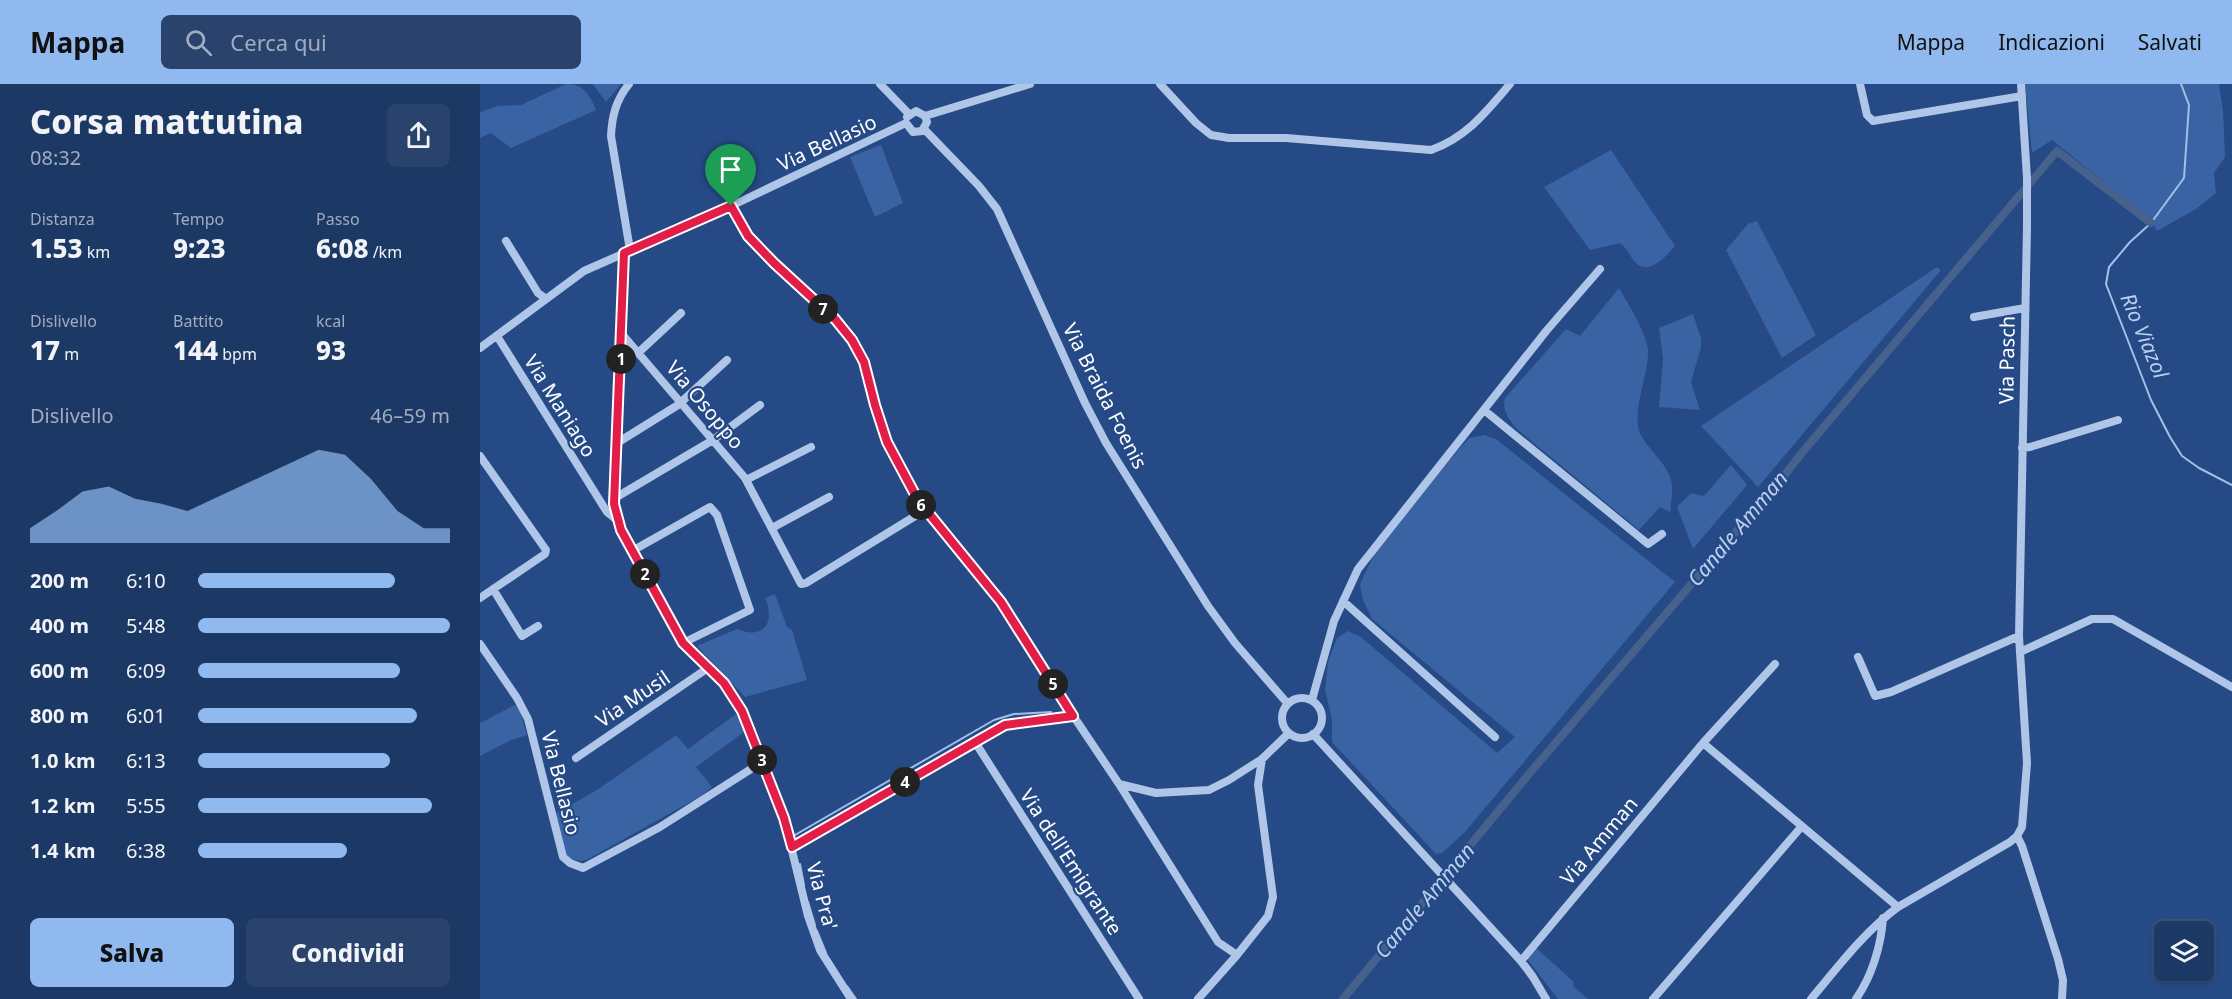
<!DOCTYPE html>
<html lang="it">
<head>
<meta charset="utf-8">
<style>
	body { margin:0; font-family:"Noto Sans",sans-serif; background:#29436d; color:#f1f3f6; height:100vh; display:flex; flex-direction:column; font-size:22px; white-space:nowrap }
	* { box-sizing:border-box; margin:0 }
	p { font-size:20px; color:#a0acbf }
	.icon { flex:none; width:33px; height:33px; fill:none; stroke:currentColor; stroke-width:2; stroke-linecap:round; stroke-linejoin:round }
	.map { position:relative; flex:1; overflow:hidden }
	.sheet { display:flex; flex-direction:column; background:#1c3864; width:480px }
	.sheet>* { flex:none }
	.tools { position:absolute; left:1674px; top:837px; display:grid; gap:12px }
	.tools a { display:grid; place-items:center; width:60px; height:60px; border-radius:9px; background:#1c3864; box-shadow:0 2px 4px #0004,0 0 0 2px #3a5278; font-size:30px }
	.pin { position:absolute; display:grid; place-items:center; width:51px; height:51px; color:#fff; margin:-62px -26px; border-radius:50% 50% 50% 0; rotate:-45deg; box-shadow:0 0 6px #0007 }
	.pin .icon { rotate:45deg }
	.km { position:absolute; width:30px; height:30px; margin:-15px; border-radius:50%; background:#222; color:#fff; font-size:16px; line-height:30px; text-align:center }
	.round { display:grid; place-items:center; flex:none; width:63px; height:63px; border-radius:9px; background:#29436d }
	.head { display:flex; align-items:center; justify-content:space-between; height:102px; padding:0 30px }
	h1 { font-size:33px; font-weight:800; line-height:45px }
	.figures { display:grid; grid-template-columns:repeat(3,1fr); gap:9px; height:102px; padding:6px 30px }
	.figures div { display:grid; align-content:center }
	.figures b { font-size:26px; font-weight:800 }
	.figures small { font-size:16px; font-weight:400 }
	.figures p { font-size:16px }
	.chart { height:168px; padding:12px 30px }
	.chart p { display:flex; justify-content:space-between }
	.chart svg { width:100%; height:108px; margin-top:6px; fill:#90b9f0; opacity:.7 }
	.action { display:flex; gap:12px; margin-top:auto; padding:12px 30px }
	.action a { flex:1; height:69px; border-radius:9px; background:#90b9f0; color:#111; font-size:24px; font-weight:800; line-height:69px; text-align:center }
	.action a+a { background:#29436d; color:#f1f3f6 }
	ul { padding:0 30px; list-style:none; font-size:20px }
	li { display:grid; grid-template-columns:96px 72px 1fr; align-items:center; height:45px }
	li i { height:15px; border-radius:8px; background:#90b9f0 }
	header { display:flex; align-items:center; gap:36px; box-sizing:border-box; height:84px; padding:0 30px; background:#90b9f0; color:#111 }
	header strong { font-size:28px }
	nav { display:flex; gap:33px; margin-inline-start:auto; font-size:21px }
	.search { width:420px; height:54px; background:#29436d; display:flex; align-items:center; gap:15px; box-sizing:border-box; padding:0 21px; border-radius:9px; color:#a0acbf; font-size:22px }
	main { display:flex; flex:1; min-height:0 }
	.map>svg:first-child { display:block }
	.green { fill:#3963a2 }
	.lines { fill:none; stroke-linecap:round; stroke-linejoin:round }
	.stream { stroke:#a4c0e9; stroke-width:2 }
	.canal { stroke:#47618d; stroke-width:8 }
	.minor { stroke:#afc6e8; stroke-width:8 }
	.route-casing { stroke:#fff; stroke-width:12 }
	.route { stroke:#e11d48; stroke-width:8 }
	.labels { text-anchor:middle; stroke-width:4.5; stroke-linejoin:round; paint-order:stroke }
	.street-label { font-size:20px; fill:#fff; stroke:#254a86 }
	.water-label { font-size:21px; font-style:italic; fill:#bbd0f0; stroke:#254a86 }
</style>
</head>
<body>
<header>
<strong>Mappa</strong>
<div class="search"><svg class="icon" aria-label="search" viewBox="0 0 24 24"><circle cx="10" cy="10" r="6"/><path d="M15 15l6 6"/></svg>Cerca qui</div>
<nav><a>Mappa</a><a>Indicazioni</a><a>Salvati</a></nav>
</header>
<main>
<section class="sheet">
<div class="head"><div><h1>Corsa mattutina</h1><p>08:32</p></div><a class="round"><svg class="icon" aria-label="share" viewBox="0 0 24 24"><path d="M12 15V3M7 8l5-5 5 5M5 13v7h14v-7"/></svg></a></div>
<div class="figures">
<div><p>Distanza</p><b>1.53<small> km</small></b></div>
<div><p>Tempo</p><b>9:23</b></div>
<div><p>Passo</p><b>6:08<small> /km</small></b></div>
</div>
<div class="figures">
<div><p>Dislivello</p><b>17<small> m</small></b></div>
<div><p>Battito</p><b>144<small> bpm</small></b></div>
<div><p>kcal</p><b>93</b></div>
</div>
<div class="chart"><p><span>Dislivello</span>46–59 m</p>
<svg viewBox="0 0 160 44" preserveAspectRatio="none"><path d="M0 44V38L10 31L20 23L30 21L40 26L50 28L60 31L70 26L80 21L90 16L100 11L110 6L120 8L130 18L140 31L150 38L160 38V44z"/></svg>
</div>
<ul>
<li><b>200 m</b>6:10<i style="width:78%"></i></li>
<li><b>400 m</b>5:48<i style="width:100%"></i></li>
<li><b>600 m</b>6:09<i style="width:80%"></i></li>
<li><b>800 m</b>6:01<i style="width:87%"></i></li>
<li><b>1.0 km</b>6:13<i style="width:76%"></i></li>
<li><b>1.2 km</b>5:55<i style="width:93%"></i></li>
<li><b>1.4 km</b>6:38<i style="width:59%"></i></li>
</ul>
<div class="action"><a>Salva</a><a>Condividi</a></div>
</section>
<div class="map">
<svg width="1752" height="915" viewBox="0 0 1752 915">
	<rect width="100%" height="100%" fill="#254a86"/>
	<path class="green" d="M86,0C104,0 110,11 116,26L31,64L11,49L0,54V28L18,22L41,21Z
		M113,0H141L126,18Z
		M1545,0H1739L1743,27L1745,73L1734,89L1736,109L1716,125L1677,147L1670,135L1572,56L1552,69Z
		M401,61L423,119L395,133L370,73Z
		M1131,66L1195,162C1186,172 1169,193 1155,178C1149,171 1147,164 1140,159L1110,166L1064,103Z
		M1277,137L1336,251L1302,274L1246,166L1268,140Z
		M1457,183L1461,186L1278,403L1221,342Z
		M1139,204C1147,218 1168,251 1168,267C1169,291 1151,327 1160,349C1168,366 1186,378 1191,396C1194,406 1191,418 1190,428L1180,423L1159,446L1038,346C1029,336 1022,328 1025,314L1086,245L1100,252Z
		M1213,230L1221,254V263L1211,298L1220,326L1179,323L1183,275L1179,244Z
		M1004,351L1016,355L1195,498L985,748L962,769L956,770L852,658V635L845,606L848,578L857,554L868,547L881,553L1017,669L1035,653L892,535L883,516L880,500L902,454L989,354Z
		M1251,381L1267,401L1213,465L1197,423L1211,409L1224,412Z
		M295,510L307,543L312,546L327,596L265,613L217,562L257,545C283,556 296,539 285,514Z
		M35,621L40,628L47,651L31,656L0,672V639Z
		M256,630L264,648L216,683L232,703L221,712L110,774L102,777L90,775L86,770L75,730L117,706L196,651L208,665Z
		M1055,863L1094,898L1093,902L1108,915H1078L1047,875Z"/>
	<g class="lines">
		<path class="stream" d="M1701,0L1709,21L1704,94L1671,139L1650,158L1629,183L1626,200L1671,316L1690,353L1702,372L1719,384L1752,401
			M315,751L514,636L534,630L571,628
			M320,780L324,801
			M328,818L335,841
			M337,847L346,869
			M367,902L376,915"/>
		<path class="canal" d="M863,915L1049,690L1272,429L1285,416L1321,370L1577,67L1671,139"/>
		<path class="minor" d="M149,0C136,16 132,32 131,52L150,166
			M400,0L429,30
			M680,0L716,39L731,51L749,54H806L951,66C987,53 1006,28 1030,0
			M1380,0L1387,31L1393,37L1542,12
			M445,32L550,0
			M427,33L436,27L445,32
			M426,39L433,48L442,47L447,38L445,32
			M444,45L499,102L517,125L605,319L626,359L728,522L755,559L808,620
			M251,122L269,151L294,179L355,235L372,256L384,278L395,321L407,358L437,416L521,518L586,621L639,700L676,709L729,706L749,696L782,675L809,649
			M26,157L58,209L65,214
			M144,169L135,414L140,446L203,559L244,599L262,627L304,734L328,832L340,866L371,915
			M1494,233L1545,224
			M142,250L265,394L321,500L326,499L445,426
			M17,252L127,428L138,437
			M0,264L104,187L251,122L426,39
			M158,269L201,229
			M1004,326L1168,460L1182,450
			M137,359L198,321L247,276
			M1542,364L1550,363L1638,336
			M0,372L66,466L65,470L0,514
			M266,396L331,363
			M135,414L233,356L280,321
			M292,444L349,413
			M152,467L230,423L237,431L270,526L203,559
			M13,505L42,552L58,542
			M863,517L1015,653
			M0,560L37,614L48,635L83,773L90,779L103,784L180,743L282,678
			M1540,568L1612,535H1633L1752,603
			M1378,573L1395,612L1411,608L1539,552
			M802 634a20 20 0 1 1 40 0a20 20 0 1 1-40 0Z
			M832,616L854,537L878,485L1067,246L1120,185
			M833,650L1041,877L1053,893L1066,915
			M495,658L659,915
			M1223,659L1295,580
			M96,674L228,584
			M639,700L738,858L757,871
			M1537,752L1542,762L1578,875L1583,896L1582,915
			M312,763L525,641L593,632
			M1041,877L1223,659L1418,823
			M718,915L757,871L788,832L793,813L778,701L782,675
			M1173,915L1322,742
			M1331,915C1358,883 1384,848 1418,823L1530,758L1537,752L1542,743L1547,679L1539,552L1547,143V94L1541,0
			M1376,915C1392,892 1401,862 1403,834"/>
	</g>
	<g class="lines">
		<g class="route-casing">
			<path id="route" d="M251,122L268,152L294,179L355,235L372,256L384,278L395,321L407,358L438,416L521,518L593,632L525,641L312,763L304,734L262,627L244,599L203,559L141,446L134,420L144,169Z"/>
		</g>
		<use href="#route" class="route"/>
	</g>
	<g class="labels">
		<g class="street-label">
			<text transform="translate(347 59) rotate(-25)" y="7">Via Bellasio</text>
			<text transform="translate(1527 276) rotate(-89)" y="7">Via Pasch</text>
			<text transform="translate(625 312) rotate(63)" y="7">Via Braida Foenis</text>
			<text transform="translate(225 321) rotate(50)" y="7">Via Osoppo</text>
			<text transform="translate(80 322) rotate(58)" y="7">Via Maniago</text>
			<text transform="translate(153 615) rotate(-34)" y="7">Via Musil</text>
			<text transform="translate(81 699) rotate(76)" y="7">Via Bellasio</text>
			<text transform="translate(1119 757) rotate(-50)" y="7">Via Amman</text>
			<text transform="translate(591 778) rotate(57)" y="7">Via dell'Emigrante</text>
			<text transform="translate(342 812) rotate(75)" y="7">Via Pra'</text>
		</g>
		<g class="water-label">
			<text transform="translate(1664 252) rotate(67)" y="7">Rio Viazol</text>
			<text transform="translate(1258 445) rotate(-50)" y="7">Canale Amman</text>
			<text transform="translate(945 817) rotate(-50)" y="7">Canale Amman</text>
		</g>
	</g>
</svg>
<div class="tools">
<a><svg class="icon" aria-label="layers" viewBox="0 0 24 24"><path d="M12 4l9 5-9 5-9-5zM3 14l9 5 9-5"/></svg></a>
</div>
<div class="pin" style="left:251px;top:122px;background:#1e9e55"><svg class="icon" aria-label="arrive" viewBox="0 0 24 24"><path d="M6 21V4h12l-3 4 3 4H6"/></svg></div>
<b class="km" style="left:141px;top:275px">1</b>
<b class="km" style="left:165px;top:490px">2</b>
<b class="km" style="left:282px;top:676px">3</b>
<b class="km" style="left:425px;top:698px">4</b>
<b class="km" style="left:573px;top:600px">5</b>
<b class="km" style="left:441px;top:421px">6</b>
<b class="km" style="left:343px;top:225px">7</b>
</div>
</main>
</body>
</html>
